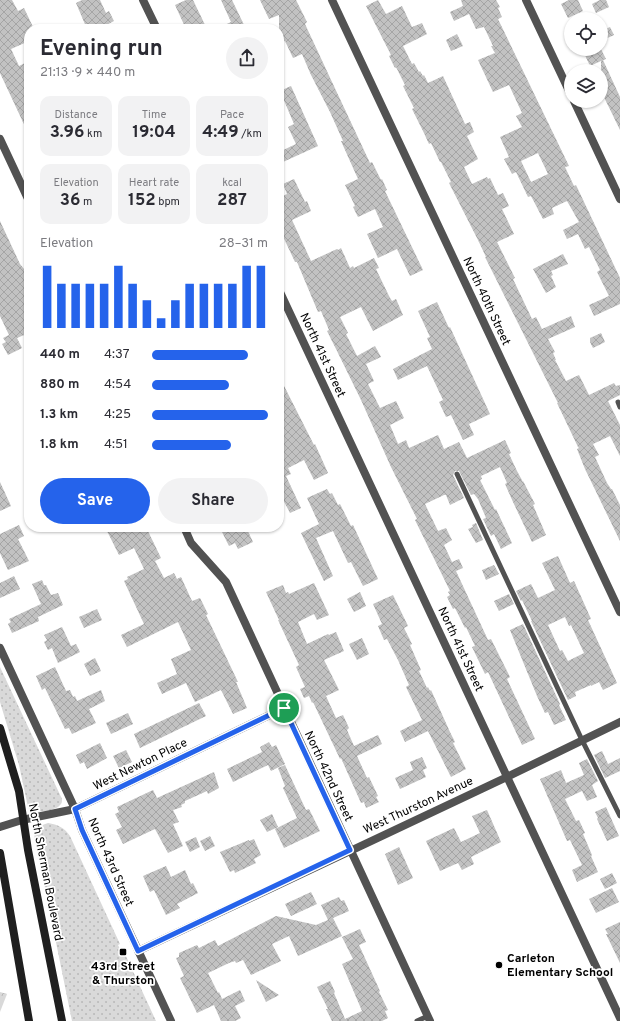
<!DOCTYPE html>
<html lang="en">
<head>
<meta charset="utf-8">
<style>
	body { margin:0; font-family:Overpass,sans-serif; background:#f2f2f3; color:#2b2b33; height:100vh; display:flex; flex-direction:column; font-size:15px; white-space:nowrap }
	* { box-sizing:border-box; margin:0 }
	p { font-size:13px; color:#7c7c81 }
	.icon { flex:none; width:22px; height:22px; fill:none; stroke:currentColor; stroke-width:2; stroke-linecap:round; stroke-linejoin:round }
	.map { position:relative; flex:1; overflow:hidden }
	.side { position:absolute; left:24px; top:24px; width:260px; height:508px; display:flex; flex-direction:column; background:#fff; border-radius:16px; box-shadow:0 1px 3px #0004 }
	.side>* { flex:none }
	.buttons { position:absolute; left:564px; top:12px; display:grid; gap:8px }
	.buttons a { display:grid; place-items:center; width:44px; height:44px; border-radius:50%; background:#fff; box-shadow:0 1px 3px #0004; font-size:20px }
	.pin { position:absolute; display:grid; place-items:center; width:34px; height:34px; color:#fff; margin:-17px; border:2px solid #fff; border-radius:50%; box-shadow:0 1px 4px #0007 }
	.round { display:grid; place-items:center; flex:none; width:42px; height:42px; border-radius:21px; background:#f2f2f3 }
	.summary { display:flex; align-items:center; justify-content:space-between; height:68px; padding:0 16px }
	h1 { font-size:22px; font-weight:700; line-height:30px }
	.figures { display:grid; grid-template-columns:repeat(3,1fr); gap:6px; height:68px; padding:4px 16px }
	.figures div { display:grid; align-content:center; border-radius:10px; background:#f2f2f3; text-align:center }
	.figures b { font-size:17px; font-weight:700 }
	.figures small { font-size:11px; font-weight:400 }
	.figures p { font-size:11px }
	.chart { height:112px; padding:8px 16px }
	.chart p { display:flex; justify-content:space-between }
	.chart svg { width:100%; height:72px; margin-top:4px; stroke:#2563eb; stroke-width:6 }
	.cta { display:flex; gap:8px; margin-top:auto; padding:8px 16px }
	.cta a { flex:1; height:46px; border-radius:24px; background:#2563eb; color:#fff; font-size:16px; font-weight:700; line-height:46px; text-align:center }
	.cta a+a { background:#f2f2f3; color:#2b2b33 }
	ul { padding:0 16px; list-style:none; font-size:13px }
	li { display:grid; grid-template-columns:64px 48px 1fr; align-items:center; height:30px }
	li i { height:10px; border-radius:5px; background:#2563eb }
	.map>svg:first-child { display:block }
	.grass { fill:url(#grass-dots) }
	.forest { fill:url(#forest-crowns) }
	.building { fill:url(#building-cross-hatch); fill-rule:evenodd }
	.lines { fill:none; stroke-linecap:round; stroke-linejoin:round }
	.service { stroke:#525252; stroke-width:5 }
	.minor { stroke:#525252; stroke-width:8 }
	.tertiary { stroke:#525252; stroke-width:8 }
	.secondary { stroke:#1f1f1f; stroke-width:8 }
	.route-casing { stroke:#fff; stroke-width:8 }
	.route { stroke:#2563eb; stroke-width:5 }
	.poi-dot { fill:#000; stroke:#fff; stroke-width:1.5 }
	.labels { text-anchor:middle; stroke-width:3.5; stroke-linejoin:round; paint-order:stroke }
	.street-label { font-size:12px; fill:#000; stroke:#fff }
	.poi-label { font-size:12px; font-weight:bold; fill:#000; stroke:#fff; text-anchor:start }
</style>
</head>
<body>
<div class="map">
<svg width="620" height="1021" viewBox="0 0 620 1021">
	<defs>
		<pattern id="grass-dots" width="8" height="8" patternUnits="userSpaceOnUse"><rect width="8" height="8" fill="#d9d9d9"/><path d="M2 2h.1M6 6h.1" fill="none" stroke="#b8b8b8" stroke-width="1.8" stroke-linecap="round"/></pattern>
		<pattern id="forest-crowns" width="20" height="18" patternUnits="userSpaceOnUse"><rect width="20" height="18" fill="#d9d9d9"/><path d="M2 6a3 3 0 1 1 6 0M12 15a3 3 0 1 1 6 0" fill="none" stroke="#b8b8b8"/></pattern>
		<pattern id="building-cross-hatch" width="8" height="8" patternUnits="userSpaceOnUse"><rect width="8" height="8" fill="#c2c2c2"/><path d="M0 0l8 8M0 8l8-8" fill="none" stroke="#a5a5a5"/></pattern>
	</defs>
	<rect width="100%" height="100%" fill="#fff"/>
	<path class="grass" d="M0,667L62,799C62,802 62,803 60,805C56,811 36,813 30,810L28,807L19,765L0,702Z
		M48,823C58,825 64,827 70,836L120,944L118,945L123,955L125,954L156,1021H72L34,834V830L37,827Z"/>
	<path class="forest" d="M0,992L7,994L0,1012Z"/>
	<path class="building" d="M0,0H12L18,11L24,8L34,29H29V41L11,49L19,66L29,61V135L0,73Z
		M82,0H100L106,13L109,11L114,21L99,29H87L76,3Z
		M186,0H193L207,29H186L175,5Z
		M221,0H232L246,29H216L231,22Z
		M260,0H296L307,22L305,24L332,82L370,163L372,162L381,180L382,179L387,190L385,191L423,270L410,276L397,249L378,258L367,234L383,227L375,209L358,217L353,207L355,206L345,185L358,179L341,141H343L330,112L311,75L302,54L293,58L285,41L279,44V15L269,19Z
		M378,0L386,14L402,6L412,27L422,23L427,34L403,46L412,64L414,63L419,72L420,71L423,76L424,75L428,83L443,76L465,124L470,122L474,132L467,136L478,159L464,167L472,184L487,177L488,179L490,178L498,195L503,193L509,206L502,209L514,234L497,242L515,278L513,279L532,319L536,317L542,329L571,316L575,327L548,339L555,352L553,353L556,360H555L566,381L579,375L589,395L614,383L616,386L620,385V395L608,401L620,425V456L610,436L593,444L599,455L595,457L607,483L611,489H612L620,505V541L585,469L577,449L579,448L578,447L557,403H558L485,257H486L478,240L449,183L451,182L441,162H440L431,143L429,144L423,131L412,109L414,108L403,86L405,85L396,67L395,68L389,56L391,55L366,6Z
		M461,0H496L500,7L498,8L502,17L498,19L569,166L565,167L574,186L576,185L620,278V304L594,316L589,305L609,296L597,272L600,270L589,247L585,249L578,234L567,239L563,230L579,222L567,201L552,208L554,214L543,219L531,196L528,197L516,172L512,174L504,159L509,157L500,137L522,127L516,116L522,113L509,85L493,92L478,60L495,53L491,46H493L484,27L476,29L469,14L454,21L450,12L463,6ZM538,153L548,174L531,182L521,161Z
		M569,0H578L583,11L568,18L561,4Z
		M600,0H606L609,7L596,13L592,4Z
		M610,27L614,35L601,41V31Z
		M457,34L463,46L451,51L446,40Z
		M593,49H601L606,59L603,60L620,97V130L601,91V61L590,66L584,53Z
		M291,86L318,146L283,162L279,152L296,144L288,127L294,124L280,91Z
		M294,179L305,202L307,201L311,211L292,220L311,261L337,249L338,250L341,248L350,268L353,266L354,268L374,258L379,268L376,269L389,296L392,301L396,299L403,315L373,331L361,307L340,317L348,333L346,334L357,356L375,346L381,357L366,364L374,381L368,384L380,408L396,401L404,418L390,425L398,444L406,440L409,448L438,435L444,449L459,442L467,458L505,440L511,453L509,454L517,471L523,482V481L535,504L533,505L546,535L532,542L513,502L505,484L507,483L500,467L481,476L482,479L480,480L495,510L496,509L512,543L501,549L494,534L491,536L483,519L486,518L478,499L474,494L471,495L459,471H455L453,475L464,498L450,505L446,495H444L425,504L438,531L446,528L452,540L444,545L452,562L459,559L463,568L456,571L488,640L491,639L510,677L507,679L535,739L522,745L488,672L485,674L472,647L475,646L466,627L465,628L455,608L453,609L447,597L450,595L448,592L450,591L415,520L417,519L391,467L361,400L337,351L327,331L329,330L321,311L318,312L297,262H295L279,228V198L287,194L283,184Z
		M0,221L20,264L24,269H25L29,276V333L17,338L22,348L8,355L2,344L6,342L3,338L9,335L0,316Z
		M563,254L568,264L551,271L553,275L551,276L556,287L546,293L533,269Z
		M437,302L449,328L450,327L490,414L469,424L474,435L463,440L451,415L446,417L439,402L443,400L427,366L398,380L393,369L432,349L427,338L430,337L418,311Z
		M601,333L605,342L593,348L590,342V338Z
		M279,376L314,445L315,444L328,473L314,480L304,460L288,468L291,474L286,476L301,508L290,513L279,492V436L282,435L279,429Z
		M0,482L11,506L0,511Z
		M327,489L330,494L332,493L338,505L340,504L351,526L353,525L378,579L363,586L351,562L348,563L333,531L316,538L333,576L324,581L301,533L319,524L307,498Z
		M476,523L483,540L476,543L468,529L473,527L472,525Z
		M19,525L24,536L18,539L29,561L8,570L0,553V534Z
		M105,527H146L161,558L155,561L164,578L174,573L177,579L181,577L192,601L200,598L208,614L206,615L238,682H236L247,708L233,714L221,690L195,702L186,683L162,694L157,683L177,674L171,659L191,650L178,622L127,647L121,635L144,624L124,581L128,579L127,577L144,569L134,548L119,555Z
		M233,527H246L253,542L238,549L235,543L229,546L222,532Z
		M558,556L570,583L574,581L583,601L591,619L588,620L617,683L603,690L599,682L591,686V685L575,692L576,696L568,700L531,621H532L522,600L521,601L516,591L531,584L538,598L555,590L542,563ZM565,617L569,626L571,625L584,653L568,661L562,650L560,651L548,625Z
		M494,565L499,574L486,580L482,570Z
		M14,576L20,589L0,598V583Z
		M42,580L44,585H46L51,595L58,593L63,605L38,617L39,621L12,633L8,624L11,622L9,619L41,604L32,584Z
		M314,583L329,615L317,620L314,614L298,622L307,644L328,634L329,635L336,632L344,651L324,660L339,690L326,696L336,718L343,715L349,728L347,730L354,746L378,735L382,744L357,756L367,778L369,777L378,796L376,797L379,802L366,808L364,802L361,803L341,758L340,759L313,702L312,703L309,696L304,698L300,689L305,687L296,667L299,665L278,620H279L266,592L283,585L286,593L288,592L289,594Z
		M360,592L366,606L354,612L347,599Z
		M509,594L514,604L499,611L494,601Z
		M393,595L408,626L404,628L412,644L410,645L421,670L419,671L427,688L428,687L430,691L431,690L450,732L455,742L453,743L466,769L451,777L428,731L405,742L400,731L422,720L406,687L409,685L398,660L387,639L384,640L378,626L382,624L373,604Z
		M97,609L102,620L84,628L79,617Z
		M523,624L560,704L559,705L566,720L554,725L548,712L545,713L537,696L510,630Z
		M62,627L71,646L76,644L80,652L58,663L52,648L48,650L44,642L47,640L44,635Z
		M362,638L369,654L357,660L349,644Z
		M95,658L101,671L90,676L84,664Z
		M55,667L66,691L70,690L73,697L75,696L77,701L101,690L105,701L89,709L96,723L72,734L69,728L65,729L45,688L42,690L36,676Z
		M199,703L206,716L140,748L134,734Z
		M128,713L133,724L111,734L106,723Z
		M269,742L272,747L276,745L285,764L271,771L268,765L233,782L227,769L262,752L260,747Z
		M100,743L107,758L87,769L84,762L80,764L76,755Z
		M126,750L132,762L119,768L113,756Z
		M602,751L608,764L620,758V771L605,778L594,755Z
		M422,757L427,768L423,770L426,777L400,789L395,778L413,770L410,762Z
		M587,759L598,781L592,785L597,797L587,801L582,791L565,799L576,821L579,820L585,833L583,834L592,855L591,856L598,872L577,882L572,870L582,865L570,840L567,841L540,779L561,770L566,783L584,775L579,763Z
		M285,765L306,810L309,809L320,831L284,848L275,829L297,818L283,788L285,786L278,768Z
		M214,772L219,788L208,794L207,791L185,801V803L181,805L182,807L173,810L179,822L173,824L183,846L168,853L155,829L123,844L116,830L122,827L115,814L119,812L117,807L153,790L157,798Z
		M606,807L619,836L607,841L597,819L598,818L595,812Z
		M487,810L501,842L471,857L474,864L462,870L458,863L440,871L426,841L454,828L461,842L480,833L472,816Z
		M272,814L278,827L267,832L260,820Z
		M210,836L215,846L205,851L200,841Z
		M196,837L200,847L190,852L185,842Z
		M254,839L261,855L254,859L256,863L235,873L234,870L230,872L220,852L249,840V841Z
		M399,847L413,878L398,885L385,854Z
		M166,866L171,877L185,870L191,884L193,883L198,893L177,904L180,908L166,915L154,890L150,892L143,876Z
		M612,873L617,883L605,889L600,879Z
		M612,888L619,902L596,913L589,899Z
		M311,892L317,904L291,916L285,904Z
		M339,897L341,901L344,900L349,911L333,918L342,936L298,956L289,936L272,944L281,961L251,975L243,960L236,963L235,961L229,963L208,973L218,993L219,992L222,999L240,990L245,1001L235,1006L241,1018L235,1021H221L214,1005L197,1013L180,978L184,976L176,958L179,957V953L197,945L199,948L215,940L218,946L276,916L316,925L328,920L321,905Z
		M620,922V963L606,934H608L605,929Z
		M360,929L366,942L359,945L380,991L379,992L388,1010L385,1011L388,1018L382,1021H332L326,1009H328L317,987L330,981L335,992L334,993L345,1019L362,1011L342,964L353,959L342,937Z
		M256,980L279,995L266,1002Z"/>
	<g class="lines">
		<path class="service" d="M618,402L620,407
			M457,474L582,740L620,816
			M417,1021L428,1016"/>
		<path class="minor" d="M143,0L157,29
			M332,0L620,612
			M526,0L571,95
			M574,101L620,199
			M0,139L29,201
			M279,290L620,1018
			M184,527L191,543L226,582L430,1021
			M0,827L22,820L75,809L284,708
			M138,951L507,777L620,722"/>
		<path class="tertiary" d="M0,648L75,809L82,830L171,1021"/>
		<path class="secondary" d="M0,728L19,791L28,850L62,1021
			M0,853L29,1021"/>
	</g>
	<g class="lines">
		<g class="route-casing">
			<path id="route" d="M284,708L350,850L138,951L82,830L75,809Z"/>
		</g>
		<use href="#route" class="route"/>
	</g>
	<g class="poi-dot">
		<rect x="119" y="948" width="8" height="8" rx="2"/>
		<circle cx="499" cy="965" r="4"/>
	</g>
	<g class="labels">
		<g class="street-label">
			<text transform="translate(487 301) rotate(65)" y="4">North 40th Street</text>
			<text transform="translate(323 355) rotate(65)" y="4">North 41st Street</text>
			<text transform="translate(461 649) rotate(65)" y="4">North 41st Street</text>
			<text transform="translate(140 764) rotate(-26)" y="4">West Newton Place</text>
			<text transform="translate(329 776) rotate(65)" y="4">North 42nd Street</text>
			<text transform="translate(418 805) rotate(-25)" y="4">West Thurston Avenue</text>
			<text transform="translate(111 862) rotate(66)" y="4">North 43rd Street</text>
			<text transform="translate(46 872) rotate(79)" y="4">North Sherman Boulevard</text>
		</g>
		<g class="poi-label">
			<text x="507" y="962">Carleton<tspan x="507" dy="14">Elementary School</tspan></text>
			<text x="123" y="970" text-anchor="middle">43rd Street<tspan x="123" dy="14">&amp; Thurston</tspan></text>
		</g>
	</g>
</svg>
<div class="buttons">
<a><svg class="icon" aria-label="locate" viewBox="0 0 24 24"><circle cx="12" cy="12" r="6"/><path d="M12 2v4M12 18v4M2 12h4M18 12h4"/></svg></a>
<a><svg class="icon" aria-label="layers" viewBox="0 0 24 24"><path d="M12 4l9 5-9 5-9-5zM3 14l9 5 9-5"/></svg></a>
</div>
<div class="pin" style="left:284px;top:708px;background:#1e9e55"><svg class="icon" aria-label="arrive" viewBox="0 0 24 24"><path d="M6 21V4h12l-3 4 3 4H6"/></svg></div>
<section class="side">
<div class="summary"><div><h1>Evening run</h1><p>21:13 · 9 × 440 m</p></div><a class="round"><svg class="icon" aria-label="share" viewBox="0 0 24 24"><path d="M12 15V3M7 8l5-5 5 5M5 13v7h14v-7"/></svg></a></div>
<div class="figures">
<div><p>Distance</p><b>3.96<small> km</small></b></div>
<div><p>Time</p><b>19:04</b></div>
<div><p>Pace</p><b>4:49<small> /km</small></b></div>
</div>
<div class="figures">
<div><p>Elevation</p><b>36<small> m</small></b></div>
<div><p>Heart rate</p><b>152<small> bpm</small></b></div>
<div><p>kcal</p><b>287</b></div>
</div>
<div class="chart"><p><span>Elevation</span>28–31 m</p>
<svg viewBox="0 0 160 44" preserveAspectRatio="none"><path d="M5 44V6M15 44V17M25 44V17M35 44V17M45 44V17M55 44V6M65 44V17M75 44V27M85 44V38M95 44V27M105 44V17M115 44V17M125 44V17M135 44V17M145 44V6M155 44V6"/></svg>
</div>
<ul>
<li><b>440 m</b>4:37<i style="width:83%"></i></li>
<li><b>880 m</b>4:54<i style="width:66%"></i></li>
<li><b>1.3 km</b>4:25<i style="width:100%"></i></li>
<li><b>1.8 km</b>4:51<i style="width:68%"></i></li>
</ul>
<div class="cta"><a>Save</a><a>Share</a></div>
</section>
</div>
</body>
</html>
